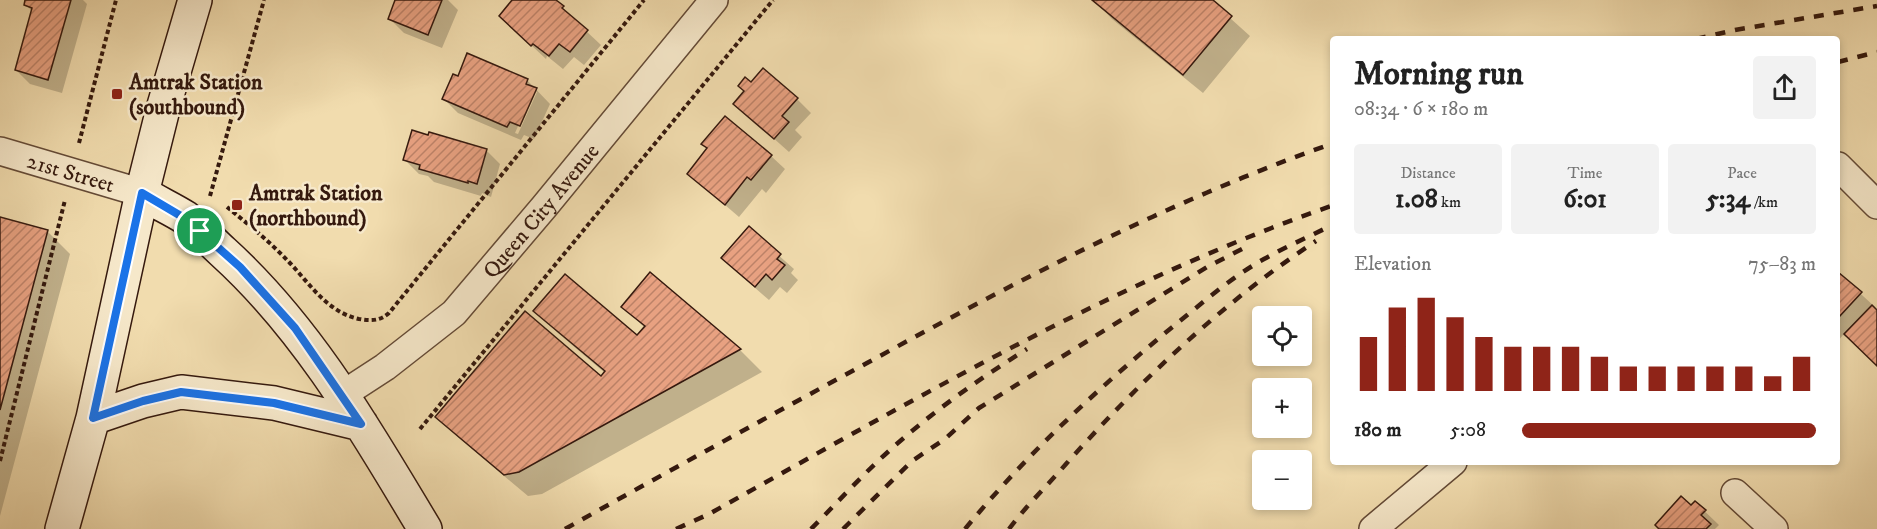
<!DOCTYPE html>
<html lang="en">
<head>
<meta charset="utf-8">
<style>
	body { margin:0; font-family:"IM FELL DW Pica",serif; background:#f2f2f2; color:#222; height:100vh; display:flex; flex-direction:column; font-size:22px; white-space:nowrap }
	* { box-sizing:border-box; margin:0 }
	p { font-size:20px; color:#767676 }
	.icon { flex:none; width:33px; height:33px; fill:none; stroke:currentColor; stroke-width:2; stroke-linecap:round; stroke-linejoin:round }
	.map { position:relative; flex:1; overflow:hidden }
	.details { position:absolute; left:1330px; top:36px; width:510px; height:429px; display:flex; flex-direction:column; background:#fff; border-radius:6px; box-shadow:0 3px 9px #0003 }
	.details>* { flex:none }
	.fabs { position:absolute; left:1252px; top:306px; display:grid; gap:12px }
	.fabs a { display:grid; place-items:center; width:60px; height:60px; border-radius:6px; background:#fff; box-shadow:0 3px 9px #0003; font-size:30px }
	.pin { position:absolute; display:grid; place-items:center; width:51px; height:51px; color:#fff; margin:-26px; border:3px solid #fff; border-radius:50%; box-shadow:0 2px 6px #0007 }
	.round { display:grid; place-items:center; flex:none; width:63px; height:63px; border-radius:6px; background:#f2f2f2 }
	.head { display:flex; align-items:center; justify-content:space-between; height:102px; padding:0 24px }
	h1 { font-size:33px; font-weight:700; line-height:45px }
	.metrics { display:grid; grid-template-columns:repeat(3,1fr); gap:9px; height:102px; padding:6px 24px }
	.metrics div { display:grid; align-content:center; border-radius:6px; background:#f2f2f2; text-align:center }
	.metrics b { font-size:26px; font-weight:700 }
	.metrics small { font-size:16px; font-weight:400 }
	.metrics p { font-size:16px }
	.chart { height:168px; padding:12px 24px }
	.chart p { display:flex; justify-content:space-between }
	.chart svg { width:100%; height:108px; margin-top:6px; stroke:#8f2418; stroke-width:6 }
	ul { padding:0 24px; list-style:none; font-size:20px }
	li { display:grid; grid-template-columns:96px 72px 1fr; align-items:center; height:45px }
	li i { height:15px; border-radius:8px; background:#8f2418 }
	.map>svg:first-child { display:block }
	.shadow { fill:#0003; fill-rule:evenodd }
	.building { fill:url(#building-hatch); stroke:#35190e; stroke-width:1.5 }
	.lines { fill:none; stroke-linecap:round; stroke-linejoin:round }
	.street-casing { stroke:#644a36; stroke-width:30 }
	.secondary-casing { stroke:#35190e; stroke-width:36 }
	.path { stroke:#35190e; stroke-width:4; stroke-dasharray:4.5 3; stroke-linecap:butt }
	.street { stroke:#f6e8ca; stroke-width:27 }
	.secondary { stroke:#f6e8ca; stroke-width:33 }
	.rail { stroke:#35190e; stroke-width:4.5; stroke-dasharray:10 10; stroke-linecap:butt }
	.route-casing { stroke:#fff; stroke-width:12 }
	.route { stroke:#1a73e8; stroke-width:8 }
	.poi-dot { fill:#8f2418; stroke:#f6e8ca; stroke-width:2 }
	.labels { text-anchor:middle; stroke-width:5; stroke-linejoin:round; paint-order:stroke }
	.poi-label { font-size:22px; font-weight:bold; fill:#35190e; stroke:#f6e8ca; text-anchor:start }
	.street-label { font-size:22px; fill:#35190e; stroke:#f6e8ca }
</style>
</head>
<body>
<div class="map">
<svg width="1877" height="529" viewBox="0 0 1877 529">
	<defs>
		<pattern id="building-hatch" width="6" height="6" patternUnits="userSpaceOnUse" patternTransform="scale(1.5)"><rect width="6" height="6" fill="#e8a181"/><path d="M-1 1l2-2M0 6l6-6M5 7l2-2" fill="none" stroke="#bd8268"/></pattern>
	</defs>
	<rect width="100%" height="100%" fill="#f1dcae"/>
	<filter id="stains"><feTurbulence type="fractalNoise" baseFrequency=".00333" numOctaves="4"/><feColorMatrix values="0 0 0 0 .2 0 0 0 0 .09 0 0 0 0 .02 0 0 0 .5 -.17"/></filter>
	<radialGradient id="worn" r=".72"><stop offset=".6" stop-color="#630" stop-opacity="0"/><stop offset="1" stop-color="#630" stop-opacity=".3"/></radialGradient>
	<path class="shadow" d="M27,0H83L87,4L62,93L30,84L16,70L33,12L26,5Z
		M397,0H448L458,10L442,48L404,33L390,19Z
		M514,0H553L601,45L584,65L574,57L563,69L547,56L546,59L515,30Z
		M1094,0H1210L1250,36L1203,93L1112,19Z
		M468,54L527,80L550,104L534,139L524,135L521,140L458,113L444,99L458,78ZM534,90L537,92L518,134L515,133Z
		M752,84L797,99L811,113L795,130L802,137L789,152L735,104Z
		M486,150L500,164L491,197L482,193L481,196L434,182L428,176L419,174L405,160Z
		M771,156L785,169L766,193L762,189L739,217L689,174Z
		M0,219L47,231L70,254L0,516Z
		M749,229L794,269L791,273L798,280L787,293L780,287L769,300L737,272Z
		M1838,273L1875,307L1873,309L1877,312V365L1847,336L1846,337L1843,335L1838,341Z
		M650,274L740,350L762,372L542,494L528,496L460,439L437,417L601,378L605,373L558,333L535,311L637,337L645,328L623,307Z
		M1696,503L1719,525L1715,529H1661Z"/>
	<path class="building" d="M25,0H71L48,80L15,70L32,8L24,5Z
		M395,0H442L428,35L388,19Z
		M512,0H556L564,6L562,8L588,30L570,52L559,44L549,56L533,44L531,46L499,16Z
		M1092,0H1213L1232,16L1183,75Z
		M467,53L528,79L526,84L537,88L520,126L510,122L507,127L442,99L453,74L458,76Z
		M763,68L798,98L782,116L789,122L774,139L733,104L744,91L738,86L745,77L751,82Z
		M725,116L772,155L751,180L747,177L725,205L687,174L707,148L701,144Z
		M412,130L428,135L429,132L487,149L477,184L468,181V183L419,169L420,165L403,160Z
		M0,217L48,230L0,410Z
		M749,226L781,254L777,259L785,265L772,280L766,274L755,287L721,258Z
		M650,272L741,349L519,472L504,475L435,417L525,311L601,376L605,371L533,311L565,274L637,335L645,326L621,307Z
		M1838,272L1862,292L1838,318Z
		M1872,305L1877,310V366L1844,334Z
		M1681,496L1691,505L1695,501L1706,510L1701,515L1711,524L1706,529H1659L1655,525Z"/>
	<g class="lines">
		<g class="street-casing">
			<g id="street">
				<path id="s1" d="M0,151L142,193"/>
				<path d="M1838,166L1877,205"/>
				<path id="s2" d="M342,395L385,367L454,313L544,207L714,0"/>
				<path d="M1735,493L1774,529"/>
				<path d="M1373,529L1453,462"/>
			</g>
		</g>
		<g class="secondary-casing">
			<path id="secondary" d="M142,193C156,202 172,209 186,218C199,228 211,241 223,252C309,330 366,431 425,529
				M93,418L143,401L181,392L274,403L361,424
				M62,529L93,418L142,193L163,109L195,0"/>
		</g>
		<path class="path" d="M79,143L116,0
			M210,196L264,0
			M227,207C248,224 270,242 289,262C310,284 327,312 359,319C371,321 380,321 389,313L644,0
			M420,429L773,0
			M0,461L65,200"/>
		<use href="#street" class="street"/>
		<use href="#secondary" class="secondary"/>
		<path class="rail" d="M1696,39L1735,30L1877,6
			M1838,62L1877,52
			M565,529C665,473 766,418 867,363C1017,281 1171,200 1334,143
			M676,529L709,514C910,402 1115,281 1334,205
			M811,529C833,507 854,484 876,463C921,420 974,382 1027,349
			M843,529L912,461L945,439L979,408L1207,267L1244,248
			M965,529C1026,455 1096,390 1170,329C1200,305 1230,278 1264,259C1287,246 1311,236 1334,224
			M1009,529C1026,506 1047,486 1066,464C1141,380 1222,303 1316,241"/>
	</g>
	<g class="lines">
		<g class="route-casing">
			<path id="route" d="M142,193L186,219L240,267L295,328L361,424L274,403L181,392L143,401L93,418Z"/>
		</g>
		<use href="#route" class="route"/>
	</g>
	<g class="poi-dot">
		<rect x="111" y="88" width="12" height="12" rx="3"/>
		<rect x="231" y="199" width="12" height="12" rx="3"/>
	</g>
	<g class="labels">
		<g class="poi-label">
			<text x="129" y="89">Amtrak Station<tspan x="129" dy="25">(southbound)</tspan></text>
			<text x="249" y="200">Amtrak Station<tspan x="249" dy="25">(northbound)</tspan></text>
		</g>
		<g class="street-label">
			<text dy="8" stroke="none"><textPath href="#s1" startOffset="74">21st Street</textPath></text>
			<text dy="8" stroke="none"><textPath href="#s2" startOffset="273">Queen City Avenue</textPath></text>
		</g>
	</g>
	<rect width="100%" height="100%" filter="url(#stains)"/>
	<rect width="100%" height="100%" fill="url(#worn)"/>
</svg>
<div class="fabs">
<a><svg class="icon" aria-label="locate" viewBox="0 0 24 24"><circle cx="12" cy="12" r="6"/><path d="M12 2v4M12 18v4M2 12h4M18 12h4"/></svg></a>
<a>+</a>
<a>−</a>
</div>
<div class="pin" style="left:200px;top:231px;background:#1e9e55"><svg class="icon" aria-label="arrive" viewBox="0 0 24 24"><path d="M6 21V4h12l-3 4 3 4H6"/></svg></div>
<section class="details">
<div class="head"><div><h1>Morning run</h1><p>08:34 · 6 × 180 m</p></div><a class="round"><svg class="icon" aria-label="share" viewBox="0 0 24 24"><path d="M12 15V3M7 8l5-5 5 5M5 13v7h14v-7"/></svg></a></div>
<div class="metrics">
<div><p>Distance</p><b>1.08<small> km</small></b></div>
<div><p>Time</p><b>6:01</b></div>
<div><p>Pace</p><b>5:34<small> /km</small></b></div>
</div>
<div class="chart"><p><span>Elevation</span>75–83 m</p>
<svg viewBox="0 0 160 44" preserveAspectRatio="none"><path d="M5 44V22M15 44V10M25 44V6M35 44V14M45 44V22M55 44V26M65 44V26M75 44V26M85 44V30M95 44V34M105 44V34M115 44V34M125 44V34M135 44V34M145 44V38M155 44V30"/></svg>
</div>
<ul>
<li><b>180 m</b>5:08<i style="width:100%"></i></li>
</ul>
</section>
</div>
</body>
</html>
